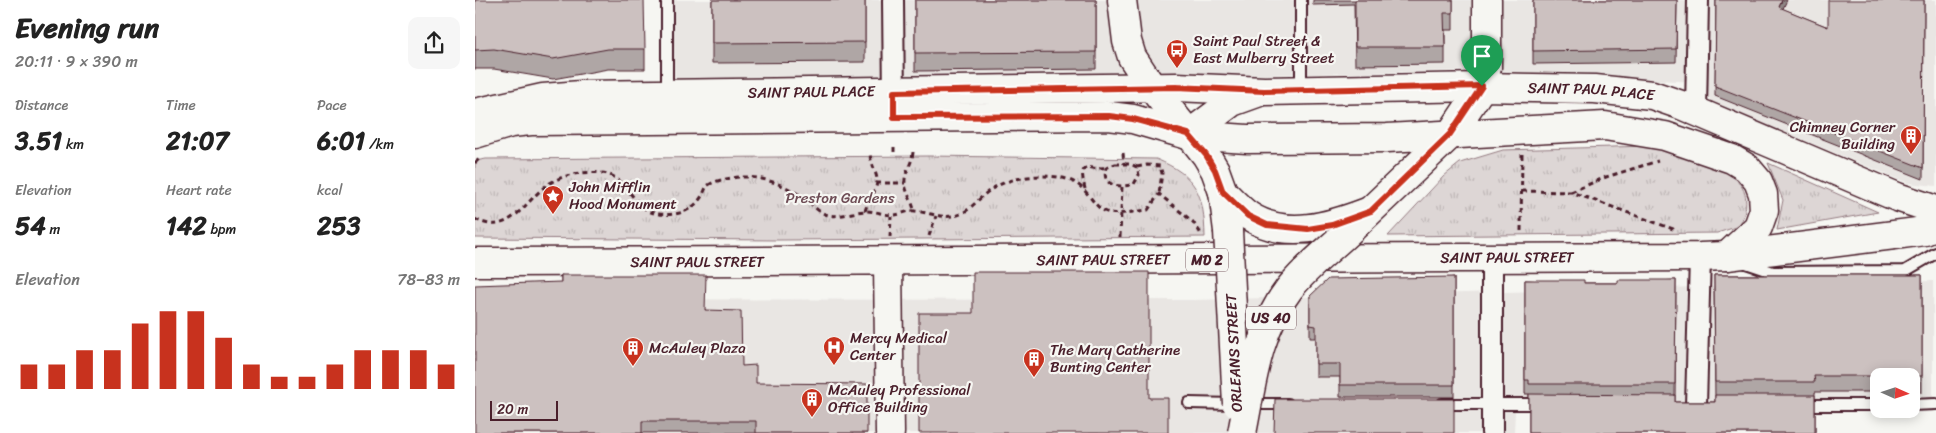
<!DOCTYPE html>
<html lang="en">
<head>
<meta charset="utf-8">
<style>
	body { margin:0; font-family:Sriracha,sans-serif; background:#f6f6f6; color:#222; height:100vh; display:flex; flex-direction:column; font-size:19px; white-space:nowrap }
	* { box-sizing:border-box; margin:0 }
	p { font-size:16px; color:#767676 }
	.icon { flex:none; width:28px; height:28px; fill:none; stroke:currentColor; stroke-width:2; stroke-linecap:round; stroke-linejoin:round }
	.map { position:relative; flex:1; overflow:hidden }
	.sheet { display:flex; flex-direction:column; background:#fff; width:475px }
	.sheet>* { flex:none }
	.needle { width:32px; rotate:93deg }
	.tools { position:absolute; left:1395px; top:368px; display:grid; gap:10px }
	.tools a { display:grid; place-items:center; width:50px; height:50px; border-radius:10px; background:#fff; box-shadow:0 2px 12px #0003; font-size:25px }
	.scale { position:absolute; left:15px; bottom:12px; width:68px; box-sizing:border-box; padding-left:5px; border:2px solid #4a1f2b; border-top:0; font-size:14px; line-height:18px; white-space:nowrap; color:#4a1f2b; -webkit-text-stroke:4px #f6f6f2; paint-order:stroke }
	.pin { position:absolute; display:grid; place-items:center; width:42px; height:42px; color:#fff; margin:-51px -21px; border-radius:50% 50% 50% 0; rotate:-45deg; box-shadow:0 0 5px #0007 }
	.pin .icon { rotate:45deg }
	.round { display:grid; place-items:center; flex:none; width:52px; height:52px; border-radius:10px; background:#f6f6f6 }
	.head { display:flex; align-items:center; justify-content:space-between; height:85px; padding:0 15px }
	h1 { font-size:28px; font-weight:700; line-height:38px }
	.stats { display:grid; grid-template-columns:repeat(3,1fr); gap:8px; height:85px; padding:5px 15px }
	.stats div { display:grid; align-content:center }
	.stats b { font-size:25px; font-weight:700 }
	.stats small { font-size:14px; font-weight:400 }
	.stats p { font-size:14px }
	.chart { height:140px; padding:10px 15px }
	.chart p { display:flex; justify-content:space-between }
	.chart svg { width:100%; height:90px; margin-top:5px; stroke:#c8321e; stroke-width:6 }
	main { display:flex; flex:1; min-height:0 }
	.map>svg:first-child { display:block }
	.built { fill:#e9e6e3; fill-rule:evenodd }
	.park { fill:url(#park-tufts); stroke:#947a80 }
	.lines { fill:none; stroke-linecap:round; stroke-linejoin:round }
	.service-casing { stroke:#4a1f2b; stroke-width:14 }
	.minor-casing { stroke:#4a1f2b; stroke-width:24 }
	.secondary-casing { stroke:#4a1f2b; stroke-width:31 }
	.primary-casing { stroke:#4a1f2b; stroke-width:31 }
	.path { stroke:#4a1f2b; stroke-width:3; stroke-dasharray:5 4; stroke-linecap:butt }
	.service { stroke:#f6f6f2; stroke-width:10 }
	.minor { stroke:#f6f6f2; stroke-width:20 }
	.secondary { stroke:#f6f6f2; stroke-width:28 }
	.primary { stroke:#f6f6f2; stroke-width:28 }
	.primary-bridge-casing { stroke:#4a1f2b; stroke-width:31; stroke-linecap:butt }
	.primary-bridge { stroke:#f6f6f2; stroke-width:28 }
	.wall { fill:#afa6a5; stroke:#4a1f2b }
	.shaded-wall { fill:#8f8786; stroke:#4a1f2b }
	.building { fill:#ccc1c0; stroke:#4a1f2b }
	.route-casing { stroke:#fff; stroke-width:10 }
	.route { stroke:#c8321e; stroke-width:6 }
	.labels { text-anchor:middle; stroke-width:4.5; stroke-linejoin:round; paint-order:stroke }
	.shield { fill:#f6f6f2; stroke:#7e6067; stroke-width:1 }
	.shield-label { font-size:14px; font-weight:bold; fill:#4a1f2b }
	.poi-label { font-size:15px; fill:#4a1f2b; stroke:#f6f6f2; text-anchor:start }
	.street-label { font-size:15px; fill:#4a1f2b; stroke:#f6f6f2 }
	.park-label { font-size:15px; fill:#6f4d56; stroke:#f6f6f2 }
</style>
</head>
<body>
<main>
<section class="sheet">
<div class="head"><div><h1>Evening run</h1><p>20:11 · 9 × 390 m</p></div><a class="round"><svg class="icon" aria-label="share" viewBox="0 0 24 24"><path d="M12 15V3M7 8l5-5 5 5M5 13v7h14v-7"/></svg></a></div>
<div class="stats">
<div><p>Distance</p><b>3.51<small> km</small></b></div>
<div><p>Time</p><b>21:07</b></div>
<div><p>Pace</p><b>6:01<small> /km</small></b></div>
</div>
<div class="stats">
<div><p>Elevation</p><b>54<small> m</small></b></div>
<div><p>Heart rate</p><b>142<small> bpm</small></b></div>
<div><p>kcal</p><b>253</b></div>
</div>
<div class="chart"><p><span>Elevation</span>78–83 m</p>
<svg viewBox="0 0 160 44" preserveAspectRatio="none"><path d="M5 44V32M15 44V32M25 44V25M35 44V25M45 44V12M55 44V6M65 44V6M75 44V19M85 44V32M95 44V38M105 44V38M115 44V32M125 44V25M135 44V25M145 44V25M155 44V32"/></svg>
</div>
</section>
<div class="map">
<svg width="1461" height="433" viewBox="0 0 1461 433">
	<defs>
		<pattern id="park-tufts" width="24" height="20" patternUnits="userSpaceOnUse" patternTransform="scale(1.25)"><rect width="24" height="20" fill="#ddd6d5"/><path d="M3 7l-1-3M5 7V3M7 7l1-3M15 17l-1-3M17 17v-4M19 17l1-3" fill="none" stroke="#bfb7b7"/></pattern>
	</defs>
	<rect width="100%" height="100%" fill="#f6f6f2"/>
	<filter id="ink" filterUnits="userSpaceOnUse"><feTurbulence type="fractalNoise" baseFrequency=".02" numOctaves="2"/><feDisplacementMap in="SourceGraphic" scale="10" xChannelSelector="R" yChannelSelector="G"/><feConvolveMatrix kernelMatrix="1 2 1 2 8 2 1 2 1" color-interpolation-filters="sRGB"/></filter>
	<g filter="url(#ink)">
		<path class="built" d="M198,0H1461V186L1433,183L1237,102L1224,82L986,71L200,87Z
			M1458,281V412L1040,411L1039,433H0V299L718,300ZM1404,376H1436V409H1404Z"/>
		<path class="park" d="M1175,146C1214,154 1295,169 1264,226L1242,233L913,236L969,176L985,163L1028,150Z
			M454,156L681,159C722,176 729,194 730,237L304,240L0,238V161L11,159Z
			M1293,163L1403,212L1302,230L1308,200Z"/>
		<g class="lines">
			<g class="service-casing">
				<path id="service" d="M826,0V89
					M192,94V0
					M1268,262L1298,272L1430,271L1461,253
					M714,403L760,404
					M775,404H813
					M967,404H1068
					M1327,405H1404
					M1436,405L1461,404"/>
			</g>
			<g class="minor-casing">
				<path id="minor" d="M418,0L419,103
					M1221,111L1223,0
					M1221,405L1225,257
					M1017,433V256"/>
			</g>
			<g class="secondary-casing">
				<path id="secondary" d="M413,262L415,433"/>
			</g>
			<g class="primary-casing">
				<g id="primary">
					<path d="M647,0L652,41L657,57L678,89L731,155L740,170L748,192L753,231"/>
					<path id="s1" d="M0,113L68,98L106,95L701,87L789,91L1007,87L1120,89L1177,95L1206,105L1422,197L1461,210"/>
					<path d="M0,134L36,123L56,121L634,116L658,119L713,135L772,139L912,138L1130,126L1190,136L1257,159L1272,168L1283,181L1288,194L1289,210L1283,227L1252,256"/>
					<path d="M713,135L757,102L782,93"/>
					<path d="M748,192C756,200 765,210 774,216C811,240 855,226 892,212"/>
					<path d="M875,230L975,135L1007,87L1012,67V0"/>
					<path id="s2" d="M0,262C408,263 816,257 1225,257L1252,256L1419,235L1450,231L1461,226"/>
				</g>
			</g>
			<path class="path" d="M419,152V143
				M438,152C437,164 431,170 430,179C429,191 437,199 439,210
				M648,153L649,164
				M0,163L5,158
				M640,164H655L662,167L664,175L659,184C645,188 626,187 631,168Z
				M662,167L672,165L685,166L687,173L684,194
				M401,183H430
				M610,189C608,179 603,164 618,168C623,169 626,167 631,168
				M1047,191L1096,192L1198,229L1200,233
				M1096,192L1131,177L1183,161
				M390,211C393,200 402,192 402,180C402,173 395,163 395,152
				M0,219C36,238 49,200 75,183C90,174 110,171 127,173C154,176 157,211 184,214C202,216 217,212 227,196C229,193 230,189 232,186C240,180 255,178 265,177C285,176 309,184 326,196C335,201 341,211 350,214C364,219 378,211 392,211C401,211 409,215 418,215C426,215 432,210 440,211C453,212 464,218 477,216C493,215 502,199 514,191C529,180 547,177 565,176C579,176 596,177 607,188C617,197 621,210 635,213C647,215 661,211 673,210L684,194L718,222L727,235
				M1046,231L1047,154
				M454,236L461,216
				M415,237L416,216
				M645,237L647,186"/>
			<use href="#service" class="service"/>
			<use href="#minor" class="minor"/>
			<use href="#secondary" class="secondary"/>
			<use href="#primary" class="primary"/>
			<g class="primary-bridge-casing">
				<path id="primary-bridge" d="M753,231L762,404
					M767,433C777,383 782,331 814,289C831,267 855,249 875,230"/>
			</g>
			<use href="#primary-bridge" class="primary-bridge"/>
		</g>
		<path class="wall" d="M0,0L170,49V69H133L78,79L19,69H0Z
			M237,0H390V62L237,63Z
			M440,0H621V69L440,71Z
			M838,0H978V30H970V64L880,65L879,4L838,5Z
			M1058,0H1202L1201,62L1058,64Z
			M1241,0L1308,9L1353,27L1449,0L1448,179L1240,96Z
			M86,275L231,310L267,366L281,383L392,433H0L86,282Z
			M1239,275H1447V392H1436V376H1404V392H1340V433H1054V394H1050V280L1109,283H1143L1201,280L1200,402H1240Z
			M979,277V397H865V377H841V338H835V296Z"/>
		<path class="shaded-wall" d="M1307,0H1312L1304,17V7Z"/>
		<path class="building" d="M0,0H169L170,49H133L78,59L19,49L0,50Z
			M237,0H390V42L237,43Z
			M440,0H621V52L440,53Z
			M880,0H978V13H969L970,47H880Z
			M1058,0H1202L1201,49L1058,51Z
			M1241,0H1307L1304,7L1353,27V0H1449L1448,168L1240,86Z
			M498,272H674V398H693V433H444V313H498Z
			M86,275H231L230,310L266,311L267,366L281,365V383L392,384V433H281V421H167V433H0V285L86,282Z
			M1239,275H1447V376H1339L1340,382H1240Z
			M979,277V385H865V364H841V326L835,325V296L853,279Z
			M1050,280H1109V283H1143V280H1201L1200,384H1054V380H1050Z
			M1054,394L1200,395V402H1240V395H1340V433H1054Z
			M800,399H979V433H799Z"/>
	</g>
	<g class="lines" filter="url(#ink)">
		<g class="route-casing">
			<path id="route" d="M1007,86L975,134L896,211L857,225L833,229L792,225L773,216L748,192L740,170L731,155L713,134L658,119L634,116L419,117V92L701,87L789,91Z"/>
		</g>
		<use href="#route" class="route"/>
	</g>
	<defs>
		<g id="bus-pin" transform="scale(1.125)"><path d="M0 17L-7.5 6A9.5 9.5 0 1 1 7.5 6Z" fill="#c8321e" stroke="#f6f6f2"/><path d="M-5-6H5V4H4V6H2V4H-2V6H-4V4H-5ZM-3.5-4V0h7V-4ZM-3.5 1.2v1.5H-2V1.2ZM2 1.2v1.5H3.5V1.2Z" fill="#fff"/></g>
		<g id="building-pin" transform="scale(1.125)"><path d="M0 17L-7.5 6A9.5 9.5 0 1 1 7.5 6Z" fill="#c8321e" stroke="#f6f6f2"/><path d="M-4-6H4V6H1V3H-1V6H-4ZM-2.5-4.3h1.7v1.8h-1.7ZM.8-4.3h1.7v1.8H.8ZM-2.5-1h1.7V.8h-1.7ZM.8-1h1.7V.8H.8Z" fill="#fff"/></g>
		<g id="sight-pin" transform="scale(1.125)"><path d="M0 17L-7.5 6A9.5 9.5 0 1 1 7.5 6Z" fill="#c8321e" stroke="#f6f6f2"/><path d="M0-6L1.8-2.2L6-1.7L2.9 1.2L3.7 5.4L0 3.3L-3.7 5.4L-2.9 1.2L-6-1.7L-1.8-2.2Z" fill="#fff"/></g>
		<g id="hospital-pin" transform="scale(1.125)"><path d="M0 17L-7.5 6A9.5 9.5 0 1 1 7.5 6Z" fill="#c8321e" stroke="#f6f6f2"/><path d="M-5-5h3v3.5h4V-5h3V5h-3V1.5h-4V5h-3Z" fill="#fff"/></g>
	</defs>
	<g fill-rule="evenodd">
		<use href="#bus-pin" x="702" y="50"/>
		<use href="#building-pin" x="1436" y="136"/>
		<use href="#sight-pin" x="78" y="196"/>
		<use href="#hospital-pin" x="359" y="347"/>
		<use href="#building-pin" x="158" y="348"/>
		<use href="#building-pin" x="559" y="359"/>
		<use href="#building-pin" x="337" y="399"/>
	</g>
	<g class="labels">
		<g class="shield">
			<rect x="711" y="248.5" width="42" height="23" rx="4"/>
			<rect x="771" y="306.5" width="50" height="23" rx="4"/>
		</g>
		<g class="shield-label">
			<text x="732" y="265">MD 2</text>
			<text x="796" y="323">US 40</text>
		</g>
		<g class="poi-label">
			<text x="718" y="46">Saint Paul Street &amp;<tspan x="718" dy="17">East Mulberry Street</tspan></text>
			<text x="1420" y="132" text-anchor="end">Chimney Corner<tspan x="1420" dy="17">Building</tspan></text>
			<text x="94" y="192">John Mifflin<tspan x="94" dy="17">Hood Monument</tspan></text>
			<text x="375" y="343">Mercy Medical<tspan x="375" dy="17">Center</tspan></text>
			<text x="174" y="353">McAuley Plaza</text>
			<text x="575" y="355">The Mary Catherine<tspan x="575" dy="17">Bunting Center</tspan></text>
			<text x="353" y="395">McAuley Professional<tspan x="353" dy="17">Office Building</tspan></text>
		</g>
		<g class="street-label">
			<text dy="5" stroke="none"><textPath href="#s1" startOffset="338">SAINT PAUL PLACE</textPath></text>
			<text dy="5" stroke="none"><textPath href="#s1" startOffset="1118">SAINT PAUL PLACE</textPath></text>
			<text dy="5" stroke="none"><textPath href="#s2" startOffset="1032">SAINT PAUL STREET</textPath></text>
			<text dy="5" stroke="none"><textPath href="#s2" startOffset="628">SAINT PAUL STREET</textPath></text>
			<text dy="5" stroke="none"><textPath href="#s2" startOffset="222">SAINT PAUL STREET</textPath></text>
			<text transform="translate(759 353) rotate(-93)" y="5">ORLEANS STREET</text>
		</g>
		<g class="park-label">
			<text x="365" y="203">Preston Gardens</text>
		</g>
	</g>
</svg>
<div class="tools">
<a><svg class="needle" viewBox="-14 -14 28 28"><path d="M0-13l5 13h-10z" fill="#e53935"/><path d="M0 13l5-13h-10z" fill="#767676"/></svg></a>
</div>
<div class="scale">20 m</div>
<div class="pin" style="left:1007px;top:86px;background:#1e9e55"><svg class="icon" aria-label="arrive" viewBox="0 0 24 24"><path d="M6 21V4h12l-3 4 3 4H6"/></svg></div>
</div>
</main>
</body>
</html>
